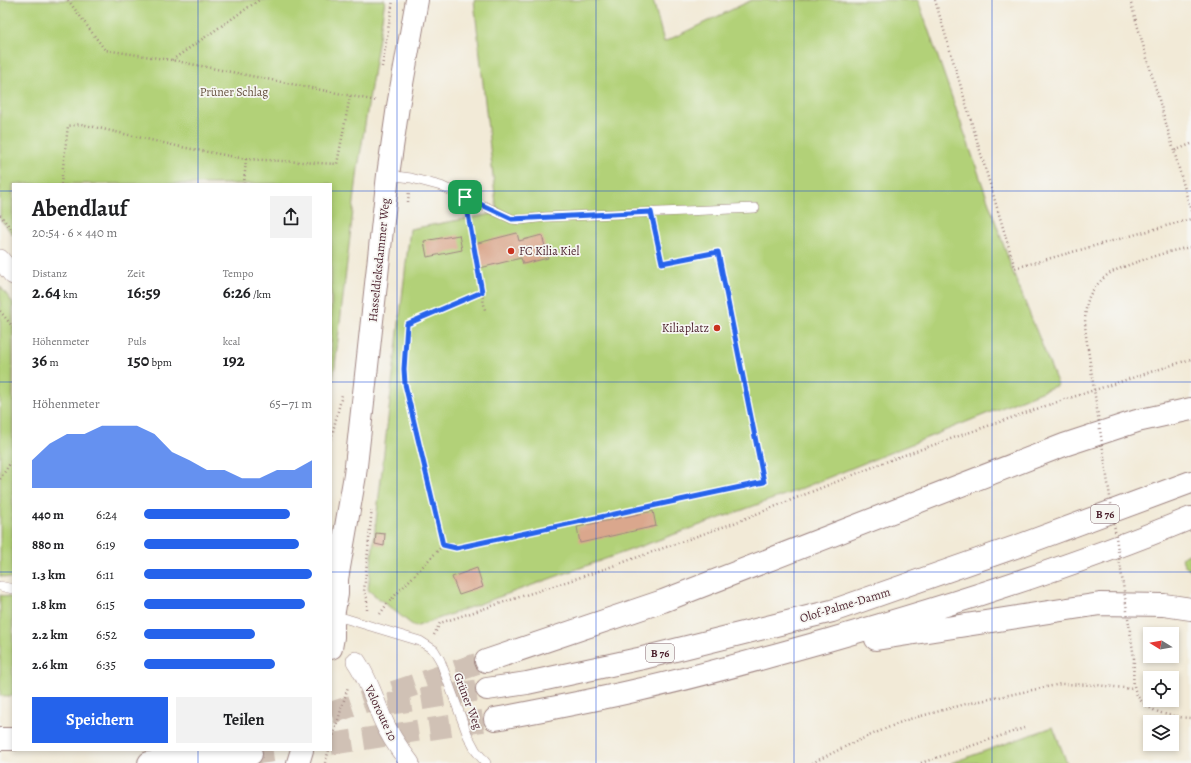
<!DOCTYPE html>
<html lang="de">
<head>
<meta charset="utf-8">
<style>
	body { margin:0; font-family:Alegreya,serif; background:#f2f2f2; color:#202124; height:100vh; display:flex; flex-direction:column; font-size:15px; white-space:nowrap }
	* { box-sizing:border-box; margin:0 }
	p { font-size:13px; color:#757577 }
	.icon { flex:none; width:22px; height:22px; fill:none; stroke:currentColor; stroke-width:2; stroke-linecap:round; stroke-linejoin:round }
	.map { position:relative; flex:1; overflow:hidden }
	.panel { position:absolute; left:12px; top:183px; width:320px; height:568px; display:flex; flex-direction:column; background:#fff; border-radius:0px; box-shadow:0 2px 6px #0003 }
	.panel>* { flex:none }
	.needle { width:26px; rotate:281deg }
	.controls { position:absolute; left:1143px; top:627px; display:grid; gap:8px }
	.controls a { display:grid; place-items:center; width:36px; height:36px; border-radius:0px; background:#fff; box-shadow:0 2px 6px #0003; font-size:20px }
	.pin { position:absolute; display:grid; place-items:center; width:34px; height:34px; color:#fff; margin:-17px; border-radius:8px; box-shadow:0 2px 6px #0006 }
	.round { display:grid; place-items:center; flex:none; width:42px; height:42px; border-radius:0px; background:#f2f2f2 }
	.summary { display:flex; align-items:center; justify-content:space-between; height:68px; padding:0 20px }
	h1 { font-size:22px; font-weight:600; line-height:30px }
	.metrics { display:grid; grid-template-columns:repeat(3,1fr); gap:6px; height:68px; padding:4px 20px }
	.metrics div { display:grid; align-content:center }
	.metrics b { font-size:17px; font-weight:600 }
	.metrics small { font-size:11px; font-weight:400 }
	.metrics p { font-size:11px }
	.chart { height:112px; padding:8px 20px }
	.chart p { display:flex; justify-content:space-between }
	.chart svg { width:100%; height:72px; margin-top:4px; fill:#2563eb; opacity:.7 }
	.button { display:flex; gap:8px; margin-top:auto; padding:8px 20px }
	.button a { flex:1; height:46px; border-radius:0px; background:#2563eb; color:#fff; font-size:16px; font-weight:600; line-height:46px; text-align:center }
	.button a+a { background:#f2f2f2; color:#202124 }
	ul { padding:0 20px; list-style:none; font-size:13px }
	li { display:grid; grid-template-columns:64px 48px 1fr; align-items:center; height:30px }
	li i { height:10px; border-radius:5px; background:#2563eb }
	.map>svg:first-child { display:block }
	.green { fill:#b2d178; stroke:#7e7852 }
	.building { fill:#daa78d }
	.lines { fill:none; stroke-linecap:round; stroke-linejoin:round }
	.highway-tunnel { stroke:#d0c1b5; stroke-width:22; stroke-dasharray:22 11; stroke-linecap:butt }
	.lane-casing { stroke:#9e8481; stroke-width:10 }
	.street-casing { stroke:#9e8481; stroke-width:20 }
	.secondary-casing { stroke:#9e8481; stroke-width:24 }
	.highway-casing { stroke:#9e8481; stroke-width:24 }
	.path { stroke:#9e8481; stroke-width:2.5; stroke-dasharray:1 3; stroke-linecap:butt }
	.lane { stroke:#fff; stroke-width:9 }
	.street { stroke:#fff; stroke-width:19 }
	.secondary { stroke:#fff; stroke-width:22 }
	.highway { stroke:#fff; stroke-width:22 }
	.path-bridge { stroke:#9e8481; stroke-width:2.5; stroke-dasharray:1 3; stroke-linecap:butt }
	.route-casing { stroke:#fff; stroke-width:8 }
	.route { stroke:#2563eb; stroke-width:5 }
	.grid { fill:none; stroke:#1d4ed8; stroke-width:1; stroke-opacity:0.55 }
	.poi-dot { fill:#c8321e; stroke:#f6f6f2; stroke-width:1.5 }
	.labels { text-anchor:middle; stroke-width:3.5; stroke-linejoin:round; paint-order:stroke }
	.shield { fill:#f6f6f2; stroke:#7e6067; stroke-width:1 }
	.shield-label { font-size:11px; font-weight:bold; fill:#4a1f2b }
	.park-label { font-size:12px; fill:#695442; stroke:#f6f6f2 }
	.poi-label { font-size:12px; fill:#4a1f2b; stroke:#f6f6f2; text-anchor:start }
	.street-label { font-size:12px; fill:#4a1f2b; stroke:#f6f6f2 }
</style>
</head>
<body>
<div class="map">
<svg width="1191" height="763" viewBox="0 0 1191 763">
	<rect width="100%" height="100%" fill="#f6f6f2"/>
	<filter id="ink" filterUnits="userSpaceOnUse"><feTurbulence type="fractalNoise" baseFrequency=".025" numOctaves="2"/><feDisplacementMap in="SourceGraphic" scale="8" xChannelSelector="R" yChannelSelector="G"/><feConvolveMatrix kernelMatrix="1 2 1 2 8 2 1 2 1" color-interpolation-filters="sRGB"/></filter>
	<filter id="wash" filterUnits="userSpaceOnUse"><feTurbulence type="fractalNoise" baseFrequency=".012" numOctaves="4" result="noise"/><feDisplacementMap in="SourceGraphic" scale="16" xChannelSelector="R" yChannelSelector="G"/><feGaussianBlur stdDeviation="0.9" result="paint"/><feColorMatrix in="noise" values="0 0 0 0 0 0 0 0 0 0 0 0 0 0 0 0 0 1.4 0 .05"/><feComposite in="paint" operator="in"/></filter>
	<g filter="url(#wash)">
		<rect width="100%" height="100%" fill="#f2ead7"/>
		<path class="green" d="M0,0H385L358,168L333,383L331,391V184H13V235L0,219Z
			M474,0H653L664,42L752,0H918L1013,272L1058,385L790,493L415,627L368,590L410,229L497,213Z
			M0,286L13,303V579L0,576Z
			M1191,553V571L1186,567L1181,558Z
			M0,595L13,598V696H0Z
			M1053,727L1067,763H951Z"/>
		<g id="blocks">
			<path class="building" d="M517,233L519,241L542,235L548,258L523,264L521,258L480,268L474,244Z
				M459,235L462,250L427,257L424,241Z
				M653,511L656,526L580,543L577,527Z
				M376,533L385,534L384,546L375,544Z
				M477,568L483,587L459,595L452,577Z"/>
		</g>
	</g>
	<g filter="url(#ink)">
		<use href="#blocks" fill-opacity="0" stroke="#9e8481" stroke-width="1"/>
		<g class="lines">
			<path class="highway-tunnel" d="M389,704L487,689
				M331,713L486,661
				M331,744L495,719
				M251,754L282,750"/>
			<g class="lane-casing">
				<path id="lane" d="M388,175L411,178L441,186L512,219L521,220L545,217L755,208
					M0,586L13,589
					M333,616L347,619L420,641L434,650L440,660L468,736L476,751L486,763"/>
			</g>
			<g class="street-casing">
				<path id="street" d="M0,259L13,275
					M356,661C368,678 374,699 382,718C389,735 399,749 410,763"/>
			</g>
			<g class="secondary-casing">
				<path id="secondary" d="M331,648L333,637V616L337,594V579L355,475L388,175L398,106L417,0
					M298,763L302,750"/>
			</g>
			<g class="highway-casing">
				<path id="highway" d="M876,639L1100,604L1164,605L1191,609
					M486,661L663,601L1064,445L1137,421L1191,409
					M487,689L527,683L643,658L832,611L1021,545L1191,482
					M495,719C542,710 591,701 638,690C701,676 763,658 825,641C949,606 1072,567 1191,518
					M0,739H13
					M149,763L251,754"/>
			</g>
			<path class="path" d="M68,0L105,50L171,60L377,101
				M935,0L1015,268L1191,219
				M1130,0L1174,151
				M172,60L259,0
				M382,67L393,0
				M1191,144L1174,151L1191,211
				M61,184L68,126L81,124L181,147L246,159L337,164L350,96
				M244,184L246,159
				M408,202L409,191
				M468,214L485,310
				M0,215L13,231
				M0,311L13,327
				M1088,349C1085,332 1083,314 1089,297C1093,288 1103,277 1112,272C1116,270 1121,268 1126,266C1147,258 1169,251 1191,247
				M331,439L342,395
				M0,479L13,459
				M443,545L405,384L404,369L407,324L482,292
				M367,610V598L364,592L372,508
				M380,614L387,604L443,545L456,548L764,482L717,252L662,263L654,227
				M434,635L440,623L593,573L734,523L893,459L1051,404L1191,359
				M1134,658C1134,667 1132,680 1135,690C1142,712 1171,717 1191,718
				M331,743L348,687
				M325,763L329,750
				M812,763L857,741L906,720L966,704L1061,684L1096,685L1134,689
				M921,763L1024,728"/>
			<use href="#lane" class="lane"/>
			<use href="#street" class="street"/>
			<use href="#secondary" class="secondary"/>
			<use href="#highway" class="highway"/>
			<path class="path-bridge" d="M1088,349L1134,658"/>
		</g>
	</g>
	<g class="lines" filter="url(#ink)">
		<g class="route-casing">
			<path id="route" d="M465,197L512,219L651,212L662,263L718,252L764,482L456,548L443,545L405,384L404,369L407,324L482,292Z"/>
		</g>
		<use href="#route" class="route"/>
	</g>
	<path class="grid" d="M198,0V184M397,0V763M596,0V763M794,0V763M992,0V763M0,191H13M331,191H1191M0,382H13M331,382H1191M0,572H13M331,572H1191M198,750V763"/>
	<g class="poi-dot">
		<circle cx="511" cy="251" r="4"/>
		<circle cx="717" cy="328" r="4"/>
	</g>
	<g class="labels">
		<g class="shield">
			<rect x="1091" y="505" width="28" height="18" rx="3"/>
			<rect x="646" y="644" width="28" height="18" rx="3"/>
		</g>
		<g class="shield-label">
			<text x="1105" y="518">B 76</text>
			<text x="660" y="657">B 76</text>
		</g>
		<g class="park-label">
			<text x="234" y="96">Prüner Schlag</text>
		</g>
		<g class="poi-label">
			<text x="519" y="255">FC Kilia Kiel</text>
			<text x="709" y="332" text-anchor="end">Kiliaplatz</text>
		</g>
		<g class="street-label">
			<text transform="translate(379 260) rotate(-84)" y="4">Hasseldieksdammer Weg</text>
			<text transform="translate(845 605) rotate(-17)" y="4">Olof-Palme-Damm</text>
			<text transform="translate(468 701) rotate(69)" y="4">Grüner Weg</text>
			<text transform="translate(381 713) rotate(65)" y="4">Veloroute 10</text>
		</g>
	</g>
</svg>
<div class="controls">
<a><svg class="needle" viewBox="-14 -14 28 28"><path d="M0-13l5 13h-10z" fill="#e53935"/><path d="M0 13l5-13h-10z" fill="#757577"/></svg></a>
<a><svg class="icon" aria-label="locate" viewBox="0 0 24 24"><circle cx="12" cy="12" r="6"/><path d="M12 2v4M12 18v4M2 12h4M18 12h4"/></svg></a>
<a><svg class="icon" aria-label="layers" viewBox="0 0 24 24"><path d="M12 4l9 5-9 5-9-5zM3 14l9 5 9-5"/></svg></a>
</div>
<div class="pin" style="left:465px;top:197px;background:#1e9e55"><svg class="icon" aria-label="arrive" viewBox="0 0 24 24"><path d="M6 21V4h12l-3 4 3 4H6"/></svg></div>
<section class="panel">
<div class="summary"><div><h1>Abendlauf</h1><p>20:54 · 6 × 440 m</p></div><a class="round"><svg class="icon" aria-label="share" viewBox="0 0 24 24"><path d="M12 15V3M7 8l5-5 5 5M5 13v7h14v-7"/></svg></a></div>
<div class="metrics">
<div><p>Distanz</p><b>2.64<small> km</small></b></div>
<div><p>Zeit</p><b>16:59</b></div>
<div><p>Tempo</p><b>6:26<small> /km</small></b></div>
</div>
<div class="metrics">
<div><p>Höhenmeter</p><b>36<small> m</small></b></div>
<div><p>Puls</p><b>150<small> bpm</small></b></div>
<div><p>kcal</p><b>192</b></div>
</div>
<div class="chart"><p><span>Höhenmeter</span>65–71 m</p>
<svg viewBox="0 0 160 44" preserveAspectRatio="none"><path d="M0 44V27L10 17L20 11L30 11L40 6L50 6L60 6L70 11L80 22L90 27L100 33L110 33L120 38L130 38L140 33L150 33L160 27V44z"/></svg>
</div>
<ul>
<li><b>440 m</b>6:24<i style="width:87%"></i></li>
<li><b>880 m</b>6:19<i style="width:92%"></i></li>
<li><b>1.3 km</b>6:11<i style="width:100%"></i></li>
<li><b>1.8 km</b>6:15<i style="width:96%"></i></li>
<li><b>2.2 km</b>6:52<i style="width:66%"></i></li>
<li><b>2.6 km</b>6:35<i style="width:78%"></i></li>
</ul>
<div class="button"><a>Speichern</a><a>Teilen</a></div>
</section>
</div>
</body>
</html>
